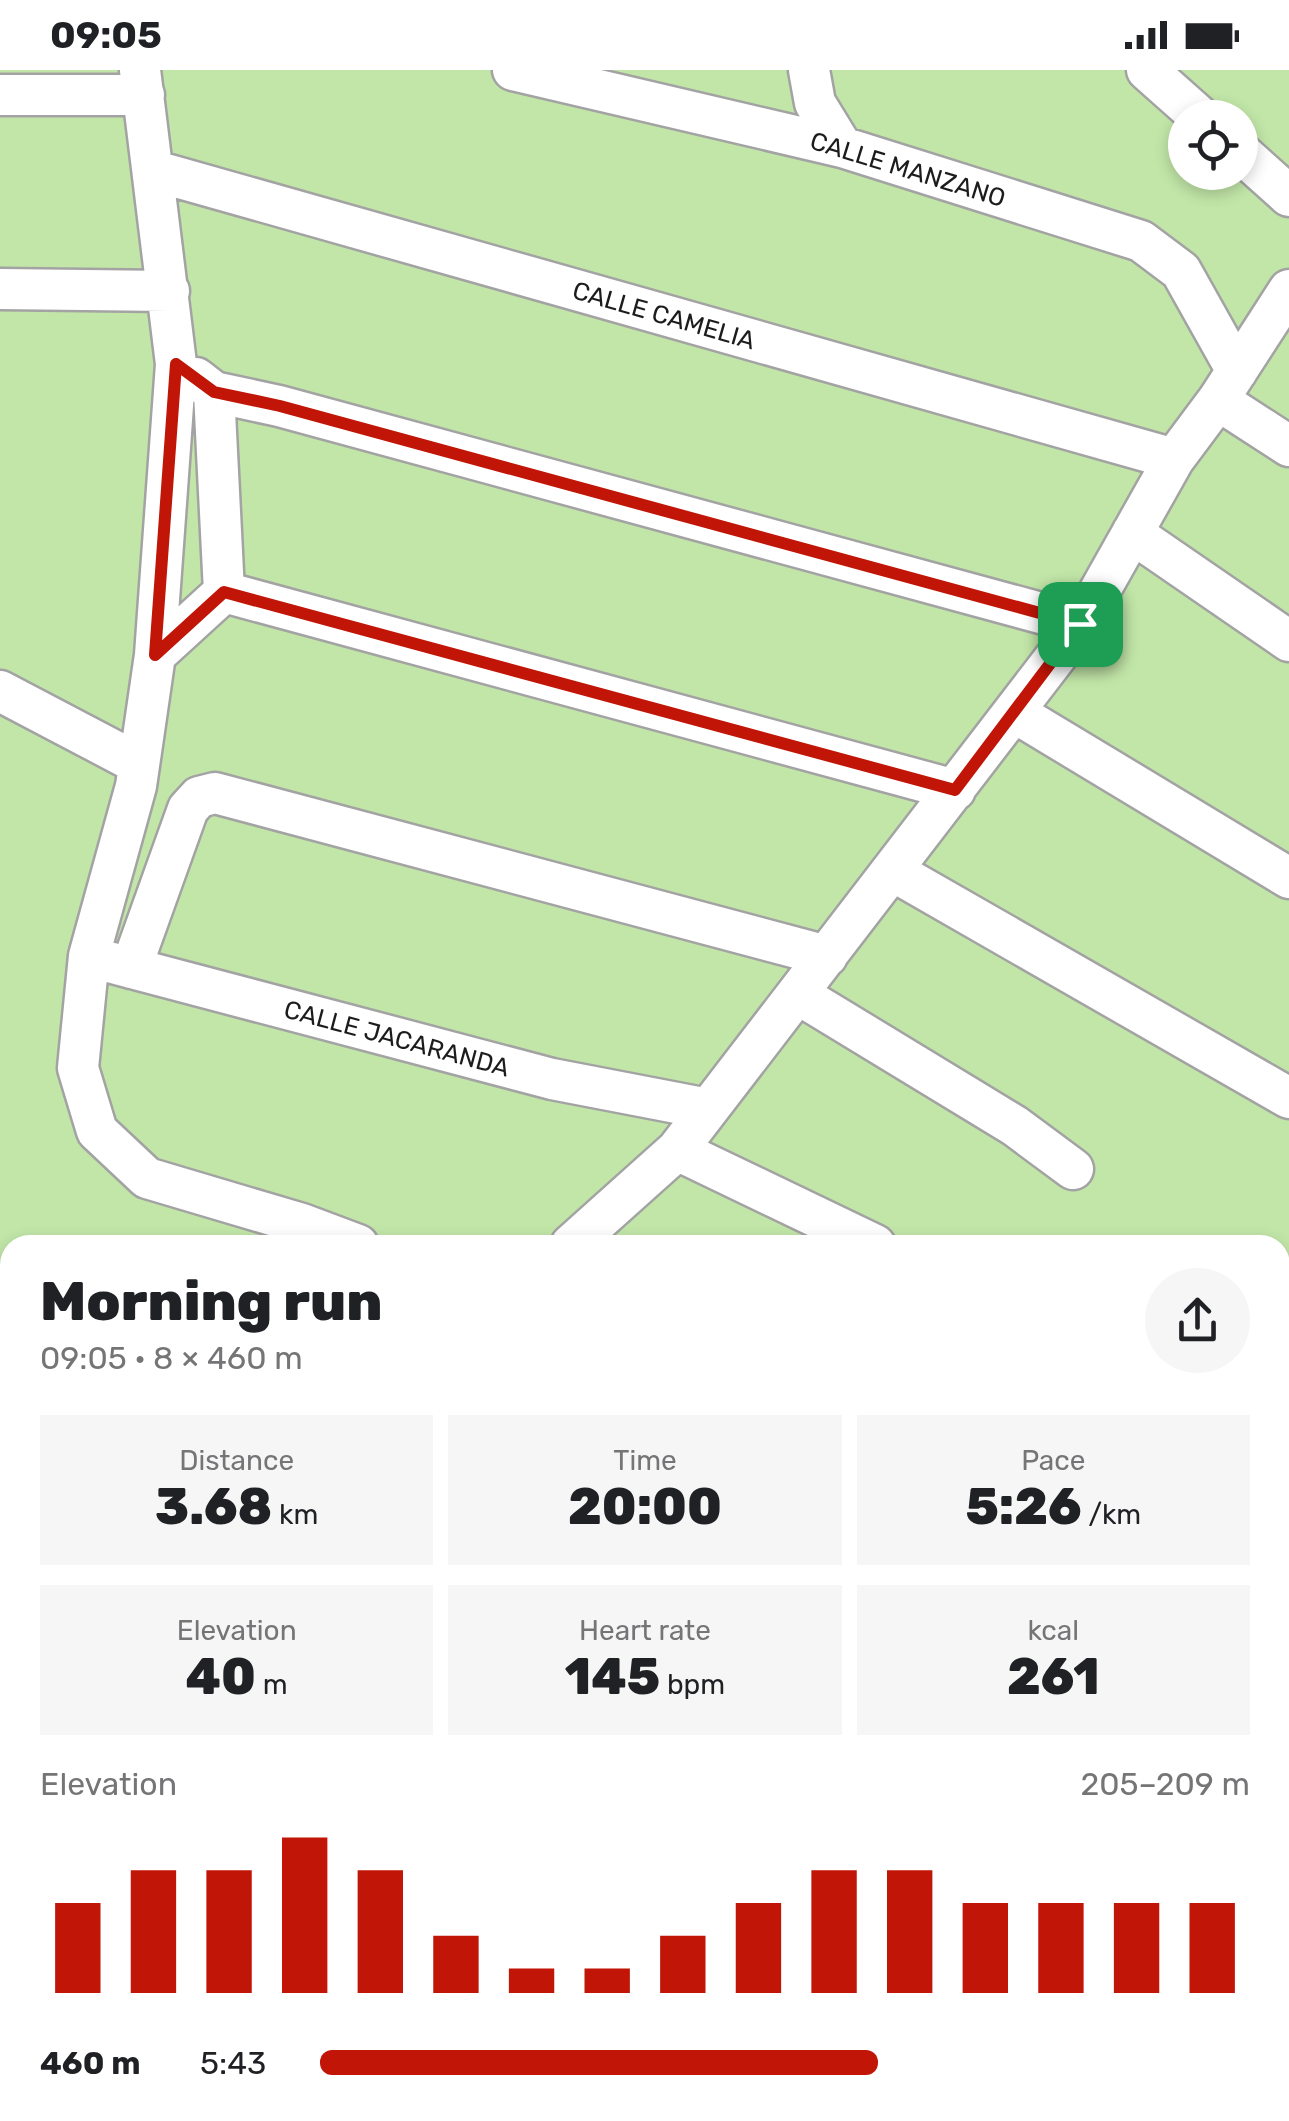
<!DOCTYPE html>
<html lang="en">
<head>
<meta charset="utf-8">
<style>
	body { margin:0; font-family:Rubik,sans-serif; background:#f6f6f6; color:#202124; height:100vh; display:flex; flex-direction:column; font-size:38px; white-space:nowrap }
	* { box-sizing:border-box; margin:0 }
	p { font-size:32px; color:#757577 }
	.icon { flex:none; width:55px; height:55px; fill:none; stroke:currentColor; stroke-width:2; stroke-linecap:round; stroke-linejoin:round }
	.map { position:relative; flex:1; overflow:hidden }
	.panel { position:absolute; left:0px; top:1165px; width:1290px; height:888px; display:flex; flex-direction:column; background:#fff; border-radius:30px 30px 0 0; box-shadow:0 5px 15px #0003 }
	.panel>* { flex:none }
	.fabs { position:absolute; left:1168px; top:30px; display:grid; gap:20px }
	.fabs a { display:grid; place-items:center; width:90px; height:90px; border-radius:50%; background:#fff; box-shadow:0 5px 15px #0003; font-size:50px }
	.pin { position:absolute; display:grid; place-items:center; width:85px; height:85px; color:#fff; margin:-42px; border-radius:20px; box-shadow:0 5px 15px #0006 }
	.round { display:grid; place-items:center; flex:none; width:105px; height:105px; border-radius:52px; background:#f6f6f6 }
	.head { display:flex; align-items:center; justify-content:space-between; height:170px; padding:0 40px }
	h1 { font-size:55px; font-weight:800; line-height:75px }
	.stats { display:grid; grid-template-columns:repeat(3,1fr); gap:15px; height:170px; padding:10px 40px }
	.stats div { display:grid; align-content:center; border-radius:0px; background:#f6f6f6; text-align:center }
	.stats b { font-size:50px; font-weight:800 }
	.stats small { font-size:28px; font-weight:400 }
	.stats p { font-size:28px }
	.chart { height:280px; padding:20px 40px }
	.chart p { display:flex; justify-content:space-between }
	.chart svg { width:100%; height:180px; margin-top:10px; stroke:#c11507; stroke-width:6 }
	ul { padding:0 40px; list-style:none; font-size:32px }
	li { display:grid; grid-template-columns:160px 120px 1fr; align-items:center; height:75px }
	li i { height:25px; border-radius:12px; background:#c11507 }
	.status { display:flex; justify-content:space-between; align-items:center; height:70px; padding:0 50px; background:#fff; direction:ltr }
	.status svg { height:28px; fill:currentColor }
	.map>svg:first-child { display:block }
	.grass { fill:#c2e6a8; fill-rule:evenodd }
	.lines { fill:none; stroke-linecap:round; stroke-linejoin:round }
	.minor-casing { stroke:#a3a3a3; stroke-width:45 }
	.minor { stroke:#fff; stroke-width:40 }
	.route-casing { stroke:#fff; stroke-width:20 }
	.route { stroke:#c11507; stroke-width:12 }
	.labels { text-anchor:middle; stroke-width:8; stroke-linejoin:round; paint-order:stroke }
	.street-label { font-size:25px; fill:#1c1c1c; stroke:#fff }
</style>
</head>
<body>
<div class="status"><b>09:05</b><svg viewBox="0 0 49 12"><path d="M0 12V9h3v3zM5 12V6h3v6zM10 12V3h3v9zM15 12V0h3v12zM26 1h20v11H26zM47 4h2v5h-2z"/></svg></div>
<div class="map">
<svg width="1289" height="2051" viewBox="0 0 1289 2051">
	<rect width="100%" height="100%" fill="#edeae1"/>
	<path class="grass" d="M0,0H1289V2032L1280,2018V1175H10V2042L33,2043V2051H0ZM1185,48H1240V102H1185Z"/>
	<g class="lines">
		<g class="minor-casing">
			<path id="minor" d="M140,0L176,294L155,585L136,716L89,886L78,998L97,1061L147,1108L302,1154L358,1175
				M513,0L842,77L1141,171L1181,201L1237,301
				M809,0L815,33L842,77
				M1147,0L1201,48
				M0,25H144
				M1240,82L1289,126
				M155,101L1174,389
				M0,219L169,221
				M214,322L279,336L1081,554
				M1218,330L1289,376
				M1132,463L1289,571
				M224,522L955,720
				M155,585L224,522L214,322L196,308
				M0,621L139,694
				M1014,642L1289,808
				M893,801L1289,1028
				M105,891L552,1009L708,1039
				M131,898L188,739L199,727L215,723L827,886
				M798,924L1015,1056L1073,1099
				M677,1080L875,1175
				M571,1175L677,1080L1081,554L1174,389L1218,330L1289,220
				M0,1474L10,1477
				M1280,1501L1289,1464
				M0,1675L10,1678
				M1280,1753L1289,1758
				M0,1869L10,1872
				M1280,1939L1289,1945
				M941,2042L957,2051
				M72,2051L73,2042
				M248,2051L275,2042
				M866,2051L870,2042"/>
		</g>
		<use href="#minor" class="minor"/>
	</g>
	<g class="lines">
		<g class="route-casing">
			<path id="route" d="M176,294L214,322L280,336L1080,554L955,720L224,522L155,585Z"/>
		</g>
		<use href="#route" class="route"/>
	</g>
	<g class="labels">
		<g class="street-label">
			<text transform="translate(908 99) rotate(17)" y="9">CALLE MANZANO</text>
			<text transform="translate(664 245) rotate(16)" y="9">CALLE CAMELIA</text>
			<text transform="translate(397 968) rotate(15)" y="9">CALLE JACARANDA</text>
		</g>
	</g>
</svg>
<div class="fabs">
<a><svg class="icon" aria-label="locate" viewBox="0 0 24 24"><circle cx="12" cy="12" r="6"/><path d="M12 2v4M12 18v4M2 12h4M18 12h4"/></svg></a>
</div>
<div class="pin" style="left:1080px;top:554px;background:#1e9e55"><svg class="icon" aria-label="arrive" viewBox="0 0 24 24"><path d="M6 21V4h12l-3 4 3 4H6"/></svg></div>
<section class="panel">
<div class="head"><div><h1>Morning run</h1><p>09:05 · 8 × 460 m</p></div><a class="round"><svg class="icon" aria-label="share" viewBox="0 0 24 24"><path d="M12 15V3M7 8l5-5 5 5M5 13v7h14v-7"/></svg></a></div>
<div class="stats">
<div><p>Distance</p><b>3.68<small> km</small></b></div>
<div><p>Time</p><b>20:00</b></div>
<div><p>Pace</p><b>5:26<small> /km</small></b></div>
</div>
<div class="stats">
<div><p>Elevation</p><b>40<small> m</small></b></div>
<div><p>Heart rate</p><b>145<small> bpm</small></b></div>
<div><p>kcal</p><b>261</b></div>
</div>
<div class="chart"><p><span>Elevation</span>205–209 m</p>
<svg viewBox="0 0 160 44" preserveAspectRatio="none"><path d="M5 44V22M15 44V14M25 44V14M35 44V6M45 44V14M55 44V30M65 44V38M75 44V38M85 44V30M95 44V22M105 44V14M115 44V14M125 44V22M135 44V22M145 44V22M155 44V22"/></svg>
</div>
<ul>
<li><b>460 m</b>5:43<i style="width:60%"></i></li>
</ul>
</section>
</div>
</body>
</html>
